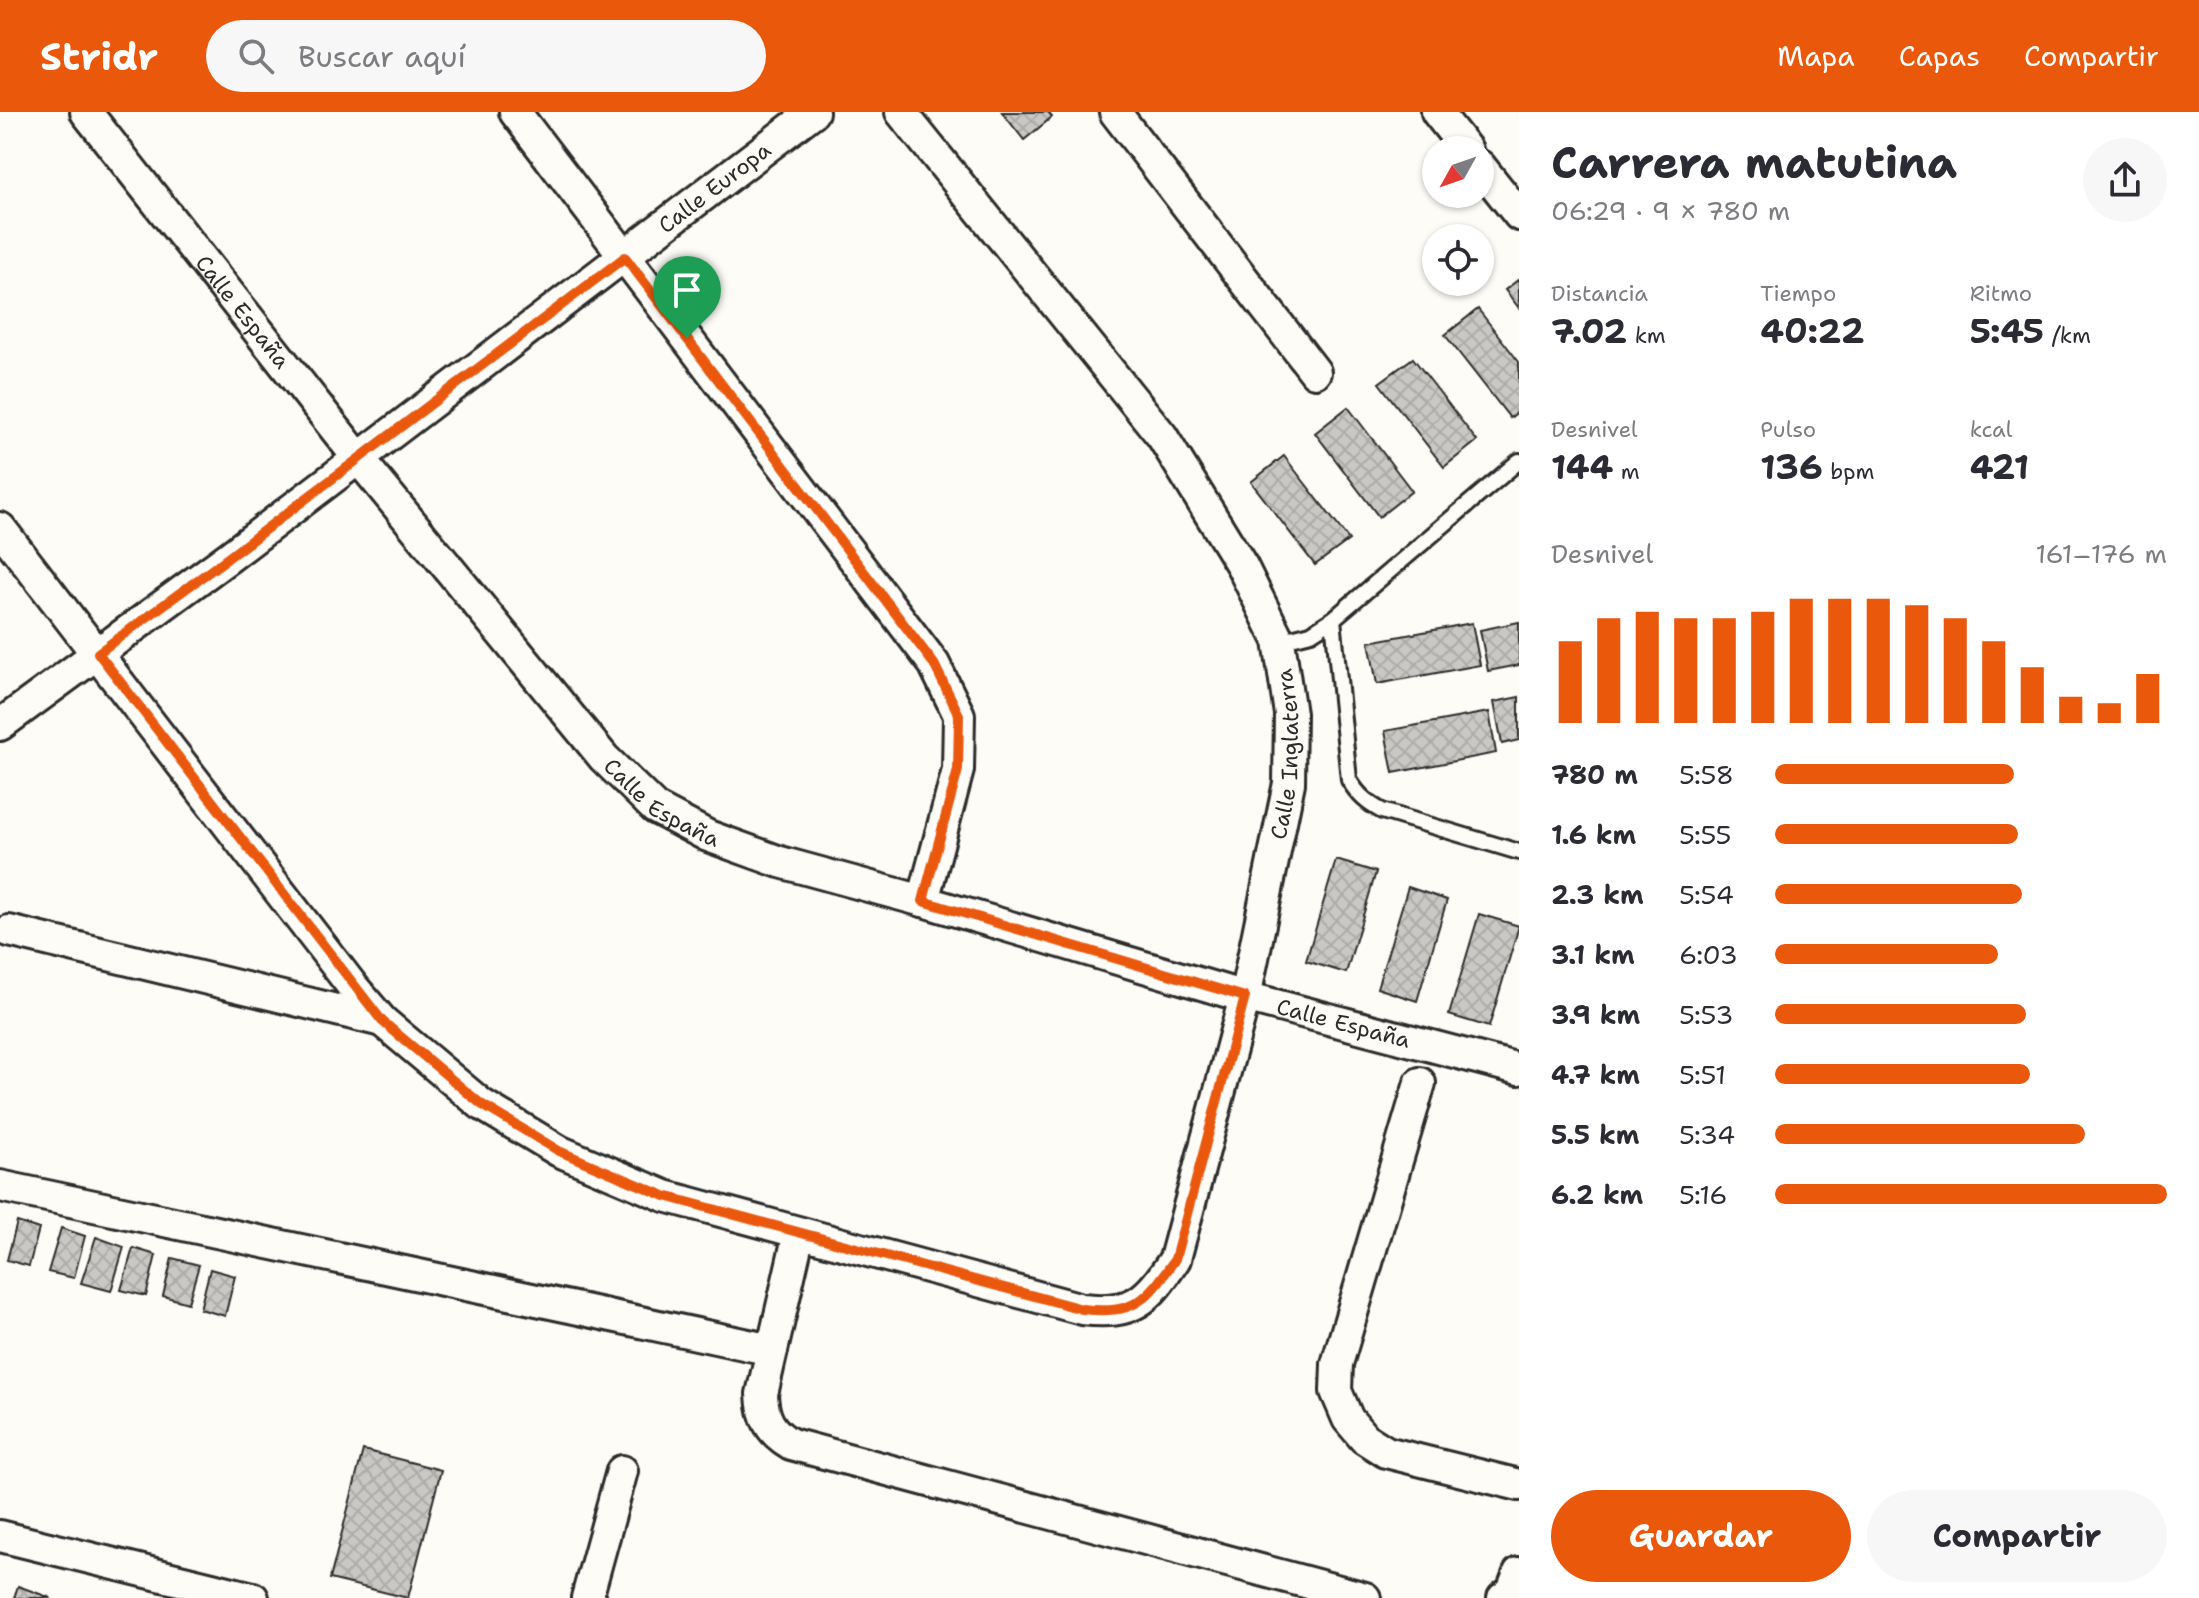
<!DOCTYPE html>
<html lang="es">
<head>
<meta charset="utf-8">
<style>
	body { margin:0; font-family:"Shantell Sans",sans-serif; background:#f7f7f7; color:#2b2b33; height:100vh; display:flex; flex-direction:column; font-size:30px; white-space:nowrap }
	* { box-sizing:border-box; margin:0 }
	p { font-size:26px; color:#7c7c81 }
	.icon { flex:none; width:44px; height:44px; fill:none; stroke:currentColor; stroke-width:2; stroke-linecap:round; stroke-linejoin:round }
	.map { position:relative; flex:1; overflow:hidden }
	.panel { display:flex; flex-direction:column; background:#fff; width:680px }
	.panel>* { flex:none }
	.needle { width:52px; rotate:230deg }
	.fabs { position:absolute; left:1422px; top:24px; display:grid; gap:16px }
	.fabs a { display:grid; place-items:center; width:72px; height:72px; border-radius:50%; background:#fff; box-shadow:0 2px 6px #0004; font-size:40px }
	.pin { position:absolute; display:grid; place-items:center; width:68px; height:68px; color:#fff; margin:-82px -34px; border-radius:50% 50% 50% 0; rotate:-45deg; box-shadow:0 0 8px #0007 }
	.pin .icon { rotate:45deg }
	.round { display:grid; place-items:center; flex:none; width:84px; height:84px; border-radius:42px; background:#f7f7f7 }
	.summary { display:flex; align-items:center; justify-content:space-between; height:136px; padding:0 32px }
	h1 { font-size:44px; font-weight:700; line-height:60px }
	.figures { display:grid; grid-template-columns:repeat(3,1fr); gap:12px; height:136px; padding:8px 32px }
	.figures div { display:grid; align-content:center }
	.figures b { font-size:34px; font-weight:700 }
	.figures small { font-size:22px; font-weight:400 }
	.figures p { font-size:22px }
	.chart { height:224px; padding:16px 32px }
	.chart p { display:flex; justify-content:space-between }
	.chart svg { width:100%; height:144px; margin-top:8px; stroke:#ea580c; stroke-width:6 }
	.button { display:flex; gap:16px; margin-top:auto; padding:16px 32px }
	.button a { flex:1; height:92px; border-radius:48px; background:#ea580c; color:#fff; font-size:32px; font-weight:700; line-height:92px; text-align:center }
	.button a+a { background:#f7f7f7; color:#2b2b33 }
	ul { padding:0 32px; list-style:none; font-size:26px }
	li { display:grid; grid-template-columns:128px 96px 1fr; align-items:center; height:60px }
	li i { height:20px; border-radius:10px; background:#ea580c }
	header { display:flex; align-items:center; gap:48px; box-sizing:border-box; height:112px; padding:0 40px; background:#ea580c; color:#fff }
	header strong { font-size:38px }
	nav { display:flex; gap:44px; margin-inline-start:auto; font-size:28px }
	.search { width:560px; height:72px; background:#f7f7f7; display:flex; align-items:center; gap:20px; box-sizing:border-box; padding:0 28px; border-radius:44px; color:#7c7c81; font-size:30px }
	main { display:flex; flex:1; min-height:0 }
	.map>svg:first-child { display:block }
	.building { fill:url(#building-cross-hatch); stroke:#2b2b2b; stroke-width:2 }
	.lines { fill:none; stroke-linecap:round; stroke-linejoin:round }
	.lane-casing { stroke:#2b2b2b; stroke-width:20 }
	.street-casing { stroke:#2b2b2b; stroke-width:36 }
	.lane { stroke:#fdfcf7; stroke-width:14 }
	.street { stroke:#fdfcf7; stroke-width:30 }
	.route-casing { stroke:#fff; stroke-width:16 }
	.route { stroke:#ea580c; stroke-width:10 }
	.labels { text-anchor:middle; stroke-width:8; stroke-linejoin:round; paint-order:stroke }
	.street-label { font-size:22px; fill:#2b2b2b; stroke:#fdfcf7 }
</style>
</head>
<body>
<header>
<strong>Stridr</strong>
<div class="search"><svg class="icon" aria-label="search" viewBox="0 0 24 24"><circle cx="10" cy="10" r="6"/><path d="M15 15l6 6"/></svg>Buscar aquí</div>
<nav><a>Mapa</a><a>Capas</a><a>Compartir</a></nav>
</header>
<main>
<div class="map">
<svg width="1519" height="1486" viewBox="0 0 1519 1486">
	<defs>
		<pattern id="building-cross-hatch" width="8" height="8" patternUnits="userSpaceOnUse" patternTransform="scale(2)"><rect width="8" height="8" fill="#c9c8c4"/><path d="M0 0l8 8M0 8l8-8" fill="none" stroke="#adaca9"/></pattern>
	</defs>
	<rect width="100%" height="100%" fill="#fdfcf7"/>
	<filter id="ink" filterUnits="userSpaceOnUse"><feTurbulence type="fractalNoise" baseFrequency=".0125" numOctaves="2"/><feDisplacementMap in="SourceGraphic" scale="16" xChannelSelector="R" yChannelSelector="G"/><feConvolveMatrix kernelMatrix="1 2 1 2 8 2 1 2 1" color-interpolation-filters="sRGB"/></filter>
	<g filter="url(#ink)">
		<path class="building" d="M1002,0H1048L1052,5L1024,28Z
			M1519,167V196L1505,178Z
			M1478,197L1519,250V299L1510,306L1445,223Z
			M1413,246L1477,329L1444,355L1379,271Z
			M1348,295L1412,379L1379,405L1315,321Z
			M1284,344L1349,428L1315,453L1251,370Z
			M1519,510V553L1488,559L1480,518Z
			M1472,511L1480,553L1377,572L1369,530Z
			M1519,585V628L1502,632L1494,590Z
			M1489,600L1496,641L1393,661L1385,619Z
			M1336,748L1376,760L1346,861L1306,849Z
			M1408,775L1447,788L1417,889L1377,876Z
			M1479,802L1519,814L1489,915L1449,903Z
			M17,1110L39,1117L29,1154L7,1148Z
			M61,1116L85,1124L74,1166L48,1160Z
			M96,1125L124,1135L111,1179L81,1171Z
			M133,1136L156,1143L146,1184L121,1178Z
			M172,1146L199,1153L188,1191L163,1184Z
			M210,1157L235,1164L225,1204L200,1197Z
			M363,1338L441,1358L408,1486L330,1467Z
			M18,1474L51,1486H14Z"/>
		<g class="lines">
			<g class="lane-casing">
				<path id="lane" d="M1333,507L1349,668C1358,683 1367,691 1382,699L1519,740
					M1279,529L1311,521L1333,507L1519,349"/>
			</g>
			<g class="street-casing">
				<g id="street">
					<path id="s1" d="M86,0L359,347L604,646L655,696L708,724L780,750L923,789L1245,885L1519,957"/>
					<path d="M515,0L934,552L959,603L958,658L923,789"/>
					<path d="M1115,0L1315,260"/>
					<path d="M1437,0L1467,38"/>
					<path d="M1480,54L1519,103"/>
					<path id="s2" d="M0,416L353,875L382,909L481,992L559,1039L665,1084L1082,1197C1134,1203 1147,1189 1175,1147L1245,885L1289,671L1290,602L1279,529L1242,454L1162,324L901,0"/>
					<path id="s3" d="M0,613L229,445L813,0"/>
					<path d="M9,819L382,909"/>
					<path d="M1420,971L1337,1252L1336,1279L1348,1307L1364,1326L1386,1340L1519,1373"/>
					<path d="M0,1074L772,1238"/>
					<path d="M799,1121L762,1282C763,1306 770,1320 791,1332L1365,1486"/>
					<path d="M0,1424L253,1486"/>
					<path d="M587,1486L622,1359"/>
					<path d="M1503,1486L1512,1479L1519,1461"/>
				</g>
			</g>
			<use href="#lane" class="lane"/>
			<use href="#street" class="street"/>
		</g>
	</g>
	<g class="lines" filter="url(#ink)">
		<g class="route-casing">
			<path id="route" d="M625,145L934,552L959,603L958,658L923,789L1245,885L1175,1147C1147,1189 1134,1203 1082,1197L665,1084L559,1039L481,992L382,909L98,541L229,445Z"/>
		</g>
		<use href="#route" class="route"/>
	</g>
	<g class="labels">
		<g class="street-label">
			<text dy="8" stroke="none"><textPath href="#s3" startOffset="894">Calle Europa</textPath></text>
			<text dy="8" stroke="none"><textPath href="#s1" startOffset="254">Calle España</textPath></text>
			<text dy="8" stroke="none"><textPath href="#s2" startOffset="2024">Calle Inglaterra</textPath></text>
			<text dy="8" stroke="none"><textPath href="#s1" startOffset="902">Calle España</textPath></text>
			<text dy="8" stroke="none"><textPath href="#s1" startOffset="1622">Calle España</textPath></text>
		</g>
	</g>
</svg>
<div class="fabs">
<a><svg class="needle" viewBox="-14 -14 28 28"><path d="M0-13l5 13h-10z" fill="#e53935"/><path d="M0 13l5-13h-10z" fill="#7c7c81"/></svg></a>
<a><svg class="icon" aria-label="locate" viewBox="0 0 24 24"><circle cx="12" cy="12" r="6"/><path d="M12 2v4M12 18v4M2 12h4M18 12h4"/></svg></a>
</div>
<div class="pin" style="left:687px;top:226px;background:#1e9e55"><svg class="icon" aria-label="arrive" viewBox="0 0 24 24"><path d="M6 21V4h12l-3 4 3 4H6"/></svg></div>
</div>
<section class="panel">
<div class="summary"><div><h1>Carrera matutina</h1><p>06:29 · 9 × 780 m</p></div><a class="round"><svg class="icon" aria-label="share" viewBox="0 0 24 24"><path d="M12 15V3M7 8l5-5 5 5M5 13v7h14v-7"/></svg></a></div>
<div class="figures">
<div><p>Distancia</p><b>7.02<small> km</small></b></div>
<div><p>Tiempo</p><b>40:22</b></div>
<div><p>Ritmo</p><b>5:45<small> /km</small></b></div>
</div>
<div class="figures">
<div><p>Desnivel</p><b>144<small> m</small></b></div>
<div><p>Pulso</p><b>136<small> bpm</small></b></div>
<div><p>kcal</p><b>421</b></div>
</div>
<div class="chart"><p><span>Desnivel</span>161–176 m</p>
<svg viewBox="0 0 160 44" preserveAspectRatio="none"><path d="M5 44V19M15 44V12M25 44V10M35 44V12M45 44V12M55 44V10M65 44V6M75 44V6M85 44V6M95 44V8M105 44V12M115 44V19M125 44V27M135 44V36M145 44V38M155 44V29"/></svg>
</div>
<ul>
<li><b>780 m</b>5:58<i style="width:61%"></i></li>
<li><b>1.6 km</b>5:55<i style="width:62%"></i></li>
<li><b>2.3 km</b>5:54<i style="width:63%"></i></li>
<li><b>3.1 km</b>6:03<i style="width:57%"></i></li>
<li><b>3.9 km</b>5:53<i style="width:64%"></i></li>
<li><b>4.7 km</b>5:51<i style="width:65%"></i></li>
<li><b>5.5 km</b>5:34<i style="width:79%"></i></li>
<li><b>6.2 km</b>5:16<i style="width:100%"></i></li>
</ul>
<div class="button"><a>Guardar</a><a>Compartir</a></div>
</section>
</main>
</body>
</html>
